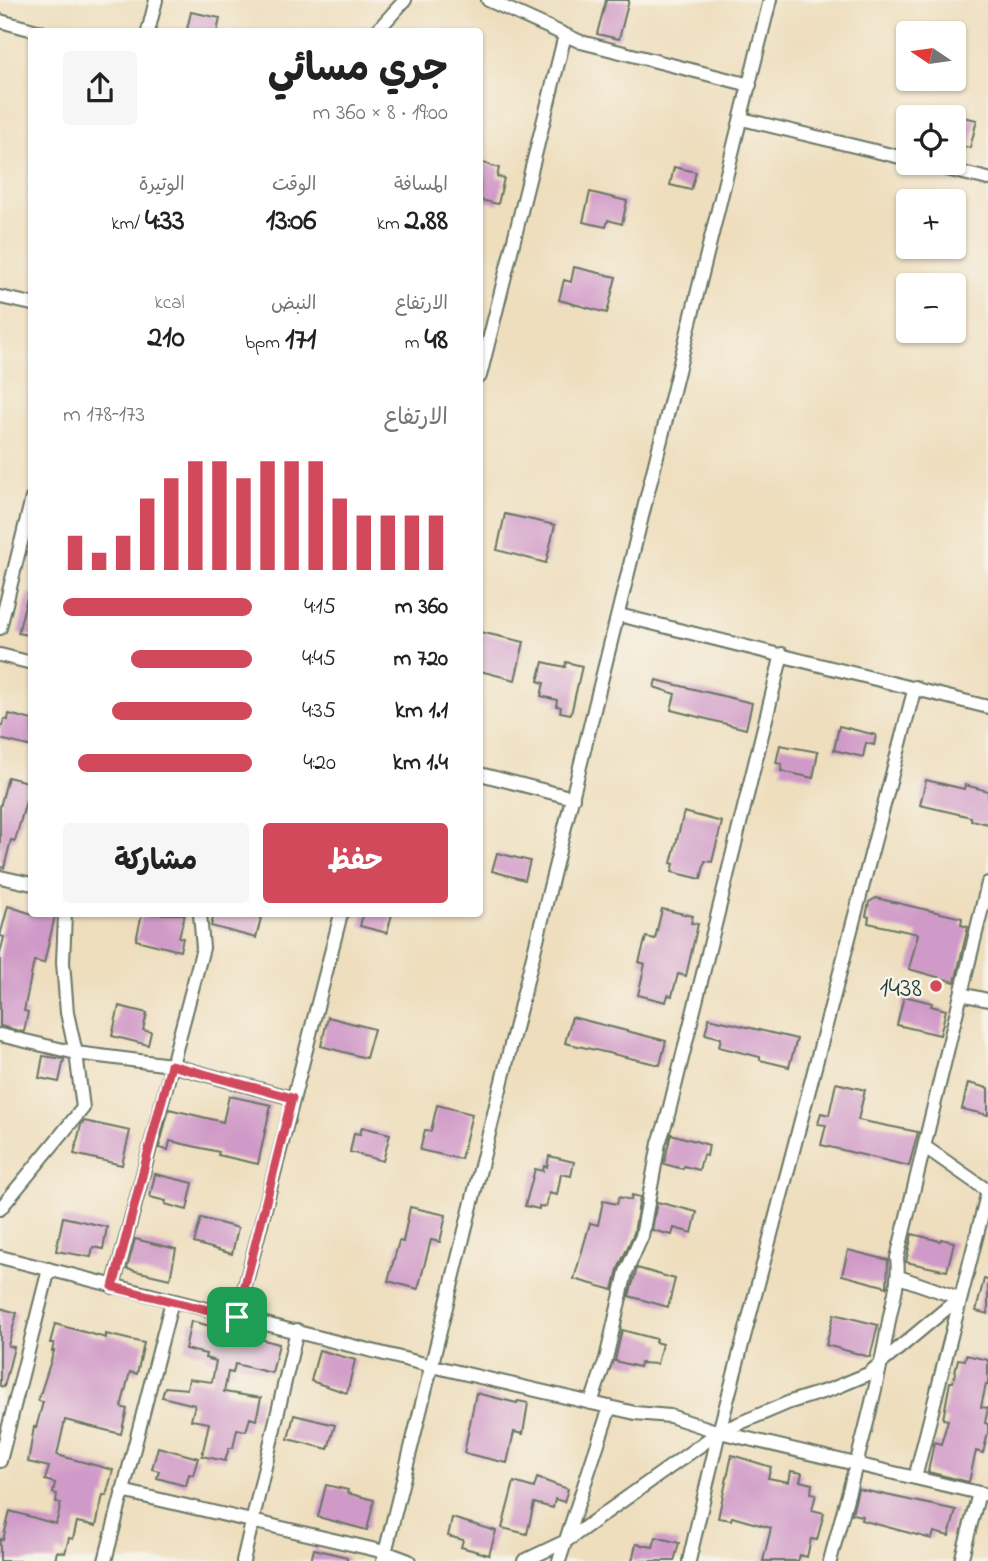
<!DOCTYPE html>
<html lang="ar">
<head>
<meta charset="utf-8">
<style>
	body { margin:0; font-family:"Indie Flower","Playpen Sans Arabic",sans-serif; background:#f6f6f6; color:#222; direction:rtl; height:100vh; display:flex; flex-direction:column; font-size:26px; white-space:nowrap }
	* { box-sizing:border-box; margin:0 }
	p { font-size:23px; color:#767676 }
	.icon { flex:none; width:38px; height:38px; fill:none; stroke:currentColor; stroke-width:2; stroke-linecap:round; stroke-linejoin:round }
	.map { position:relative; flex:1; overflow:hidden; direction:ltr }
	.details { position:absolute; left:28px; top:28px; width:455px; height:889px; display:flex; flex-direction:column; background:#fff; border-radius:7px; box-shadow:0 2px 5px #0004; direction:rtl }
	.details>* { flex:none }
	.needle { width:46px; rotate:283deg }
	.fabs { position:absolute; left:896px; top:21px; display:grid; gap:14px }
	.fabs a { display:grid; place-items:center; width:70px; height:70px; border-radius:7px; background:#fff; box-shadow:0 2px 5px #0004; font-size:35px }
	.pin { position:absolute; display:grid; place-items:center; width:60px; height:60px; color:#fff; margin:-30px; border-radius:14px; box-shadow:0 4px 10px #0006 }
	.round { display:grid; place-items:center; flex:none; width:74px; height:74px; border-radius:7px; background:#f6f6f6 }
	.headline { display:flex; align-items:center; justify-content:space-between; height:119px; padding:0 35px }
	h1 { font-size:38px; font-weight:700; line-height:52px }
	.metrics { display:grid; grid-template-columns:repeat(3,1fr); gap:10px; height:119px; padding:7px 35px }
	.metrics div { display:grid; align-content:center }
	.metrics b { font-size:30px; font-weight:700 }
	.metrics small { font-size:19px; font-weight:400 }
	.metrics p { font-size:19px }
	.chart { height:196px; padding:14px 35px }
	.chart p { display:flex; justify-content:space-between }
	.chart svg { width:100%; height:126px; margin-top:7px; stroke:#d1495b; stroke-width:6 }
	.action { display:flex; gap:14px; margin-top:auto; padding:14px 35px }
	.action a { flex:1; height:80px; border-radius:7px; background:#d1495b; color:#fff; font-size:28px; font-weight:700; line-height:80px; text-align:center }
	.action a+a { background:#f6f6f6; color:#222 }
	ul { padding:0 35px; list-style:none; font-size:23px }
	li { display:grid; grid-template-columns:112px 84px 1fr; align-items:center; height:52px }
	li i { height:18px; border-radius:9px; background:#d1495b }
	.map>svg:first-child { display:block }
	.building { fill:#d09ac8 }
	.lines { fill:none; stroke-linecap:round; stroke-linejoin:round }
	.minor-casing { stroke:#677564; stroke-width:16 }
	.minor { stroke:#fff; stroke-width:12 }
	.route-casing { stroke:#fff; stroke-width:14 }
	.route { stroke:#d1495b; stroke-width:9 }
	.poi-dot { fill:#d1495b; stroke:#f7f3e8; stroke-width:2.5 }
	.labels { text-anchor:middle; stroke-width:5; stroke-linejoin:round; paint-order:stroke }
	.poi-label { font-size:28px; fill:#1f3d34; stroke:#f7f3e8; text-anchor:end }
</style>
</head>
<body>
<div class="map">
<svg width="988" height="1561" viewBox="0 0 988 1561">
	<rect width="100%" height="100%" fill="#f7f3e8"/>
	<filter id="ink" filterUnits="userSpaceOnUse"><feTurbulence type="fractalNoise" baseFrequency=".0143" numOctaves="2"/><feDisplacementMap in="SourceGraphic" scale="14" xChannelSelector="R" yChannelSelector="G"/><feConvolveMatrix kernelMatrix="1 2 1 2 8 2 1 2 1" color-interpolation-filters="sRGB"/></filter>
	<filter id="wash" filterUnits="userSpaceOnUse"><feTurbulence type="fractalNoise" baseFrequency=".00686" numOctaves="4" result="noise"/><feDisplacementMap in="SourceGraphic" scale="28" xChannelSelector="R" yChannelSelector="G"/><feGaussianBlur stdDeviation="1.57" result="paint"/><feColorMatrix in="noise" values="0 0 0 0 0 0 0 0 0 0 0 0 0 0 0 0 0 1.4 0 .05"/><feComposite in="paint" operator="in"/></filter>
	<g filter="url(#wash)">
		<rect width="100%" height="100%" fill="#eedebe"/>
		<g id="blocks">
			<path class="building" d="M606,0H629L619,39L597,34Z
				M191,12L220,18L217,32H191V30L187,29Z
				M954,115L977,120L970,148L954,144Z
				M480,162L499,168L497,177L504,178L498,204L480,200Z
				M674,167L696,172L691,190L670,185Z
				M590,192L627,201L622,224L608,220L606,227L583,222Z
				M574,267L616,277L607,313L559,300L564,280L571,282Z
				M505,514L555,525L546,563L497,550Z
				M28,593L32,594V636L18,633Z
				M480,632L524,642L515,680L480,671Z
				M543,662L565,667L566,662L582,666L571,714L560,712L561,707L556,706L557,700L541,696L544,683L538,681Z
				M656,680L752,703L746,729L671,710L675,694L654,687Z
				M9,714L32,720V747L0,739V725L2,726L4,719L8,720Z
				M839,726L876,735L874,745L866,743L863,757L834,750Z
				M780,745L818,752L813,778L781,771L782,764L776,763Z
				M8,777L31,783L15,841L11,840L4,868L0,867V807Z
				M926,780L964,789L965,785L988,791V824L971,820V817L920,805Z
				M684,812L722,822L712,862L705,861L701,879L672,872L674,864L671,863Z
				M497,853L530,861L525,880L492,871Z
				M876,898L962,918L961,925L968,927L955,982L909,969L918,934L868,923L869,917L866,916L869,902Z
				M8,906L32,914L55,916L44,963L34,961L24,1011L28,1012L24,1032L0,1026V954L4,937L0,936Z
				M662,909L693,916L691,923L698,924L686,976L678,974L672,996L668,995L666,1002L638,995L645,964L639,962L646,937L655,939Z
				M142,914H185L179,937L183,938L180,951L136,940Z
				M214,914H262L256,938L211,926Z
				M363,914H392L387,933L360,926Z
				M904,996L932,1003L931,1006L946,1010L940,1035L897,1025Z
				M119,1006L147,1013L143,1030L151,1032L148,1045L112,1036Z
				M328,1017L374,1029L366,1058L321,1046Z
				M572,1017L666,1041L660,1065L565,1043Z
				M709,1018L797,1039L789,1067L760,1060V1057L719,1047L721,1038L705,1034Z
				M43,1056L64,1059L59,1082L39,1078Z
				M836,1083L865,1090L858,1120L918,1132L909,1166L821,1145L826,1125L818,1124L821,1113L829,1115Z
				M968,1083L988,1088V1115L962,1109Z
				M229,1096L271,1105L258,1164L218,1155L219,1152L170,1141L168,1150L159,1148L169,1109L223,1122Z
				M437,1105L472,1114L461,1159L420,1150L425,1130L431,1131Z
				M84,1121L130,1131L122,1165L74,1154L81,1125Z
				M362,1127L390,1134L383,1161L350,1152L354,1133L360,1134Z
				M671,1134L709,1145L707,1156L703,1155L699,1170L684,1166L683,1169L664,1164Z
				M549,1156L574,1162L571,1176L561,1174L557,1195L549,1193L546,1207L539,1206V1209L525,1206L535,1169L543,1171L544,1166L547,1167Z
				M155,1174L193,1183L187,1210L165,1204L166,1201L150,1197Z
				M632,1195L640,1197L634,1233L618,1269L613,1290L574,1279L590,1223L598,1225L603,1201L617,1204L619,1197L631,1200Z
				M657,1202L697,1212L692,1233L674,1228L672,1235L652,1230Z
				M410,1207L446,1215L440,1242L431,1240L418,1289L388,1281L399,1241L403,1242Z
				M63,1217L107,1227L103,1249L93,1247L91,1257L56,1251Z
				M201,1218L238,1228L232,1254L194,1243Z
				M912,1234L940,1241L941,1239L954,1242L947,1271L906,1262Z
				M135,1239L176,1249L170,1279L127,1269Z
				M848,1250L888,1260L887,1287L842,1275Z
				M637,1268L675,1279L668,1307L629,1296Z
				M984,1279L988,1280V1314L976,1311Z
				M0,1308L17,1313L8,1346L14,1347L4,1387L0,1386Z
				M834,1314L878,1325L870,1357L826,1345Z
				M191,1321L279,1344L272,1373L235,1364L233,1373L228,1372L224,1392L261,1398L256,1420L250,1418L246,1431L237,1429L233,1448H229L225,1461L202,1456L209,1423L191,1420L195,1405L162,1397L165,1387L187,1389L189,1379L212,1382L216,1361L205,1358L206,1354L185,1349Z
				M55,1324L106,1338V1334L144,1343L137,1374L130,1372L121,1407L127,1409L121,1434L65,1420L57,1455L113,1470L106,1496L103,1495L96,1526L77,1522L73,1539L69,1538L65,1553L57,1551L55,1561H0V1539L3,1540L10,1511L56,1524L61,1503L56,1502L57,1494L53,1493L55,1483L45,1480L49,1467L28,1462L34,1427L36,1428L43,1402L38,1401L54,1351H52L54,1343H50Z
				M622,1330L656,1339L655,1342L662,1344L657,1364L640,1363L639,1367L615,1361Z
				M319,1350L355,1360L347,1393L311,1381Z
				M966,1355L988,1360V1385L986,1384L981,1407L988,1408L985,1423L988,1424V1433L983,1453L976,1451L969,1482L928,1472L934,1442L941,1444L948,1420L943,1419L950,1382H953L958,1359L965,1360Z
				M476,1393L517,1403L518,1401L528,1403L523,1434L514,1432L507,1463L464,1453Z
				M294,1415L335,1425L328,1449L288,1439Z
				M158,1447L198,1458L193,1475L189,1474L186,1486L157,1478L159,1471L152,1469Z
				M732,1455L771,1467L768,1478L789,1482L791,1471L802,1473L800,1481L812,1484L811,1493L816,1494L812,1510L824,1513L817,1540L811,1539L807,1557L800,1555L798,1561H763L771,1528L732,1517L731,1520L718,1518Z
				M537,1478L568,1489L564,1502L555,1499L553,1508L534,1503L527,1534L502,1528L514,1482L534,1488Z
				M326,1485L348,1490L347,1493L374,1500L367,1530L318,1517Z
				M858,1489L956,1510L949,1536L934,1532L932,1539L861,1520L862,1516L852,1514Z
				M452,1518L496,1531L489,1555L461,1547L463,1540L448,1536Z
				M656,1537L679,1543L674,1561H632L636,1544L653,1547Z
				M314,1549L347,1557V1561H311Z"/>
		</g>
	</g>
	<g filter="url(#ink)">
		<use href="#blocks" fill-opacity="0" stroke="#677564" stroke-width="2"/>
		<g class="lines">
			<g class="minor-casing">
				<path id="minor" d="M488,0L581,42L750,85
					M0,21L41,32
					M148,32L156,0
					M376,32L405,0
					M742,119L908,159
					M922,163L988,179
					M0,297L32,304
					M480,376L565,35
					M619,615L988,707
					M0,628L32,498
					M0,655L32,663
					M480,774L573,798
					M0,877L32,884
					M961,994L988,1000
					M0,1035L76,1053L171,1065L292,1098
					M925,1147L988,1191
					M0,1209L83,1108L76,1053L67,1013L63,962L65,914
					M0,1257L432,1366L635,1413L670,1416L719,1432L988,1495
					M899,1277L959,1298
					M113,1287L203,948L200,914
					M237,1317L341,914
					M591,1403L606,1359L626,1272L642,1236L659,1143L667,1119L782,654
					M0,1461L49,1269
					M915,1478L988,1191
					M122,1491L385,1552L409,1561
					M105,1561L172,1301
					M243,1561L297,1330
					M383,1561L770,0
					M524,1561L566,1541L719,1432L790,1402L832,1389L868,1374L959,1298
					M559,1561L610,1407
					M689,1561L719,1432L915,687
					M830,1561C851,1482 875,1402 889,1321C893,1299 900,1280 897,1258L988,883
					M961,1561L979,1493"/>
			</g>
			<use href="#minor" class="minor"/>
		</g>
	</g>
	<g class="lines" filter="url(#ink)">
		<g class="route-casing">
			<path id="route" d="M171,1065L292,1098L237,1317L113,1287Z"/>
		</g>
		<use href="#route" class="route"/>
	</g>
	<circle class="poi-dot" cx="936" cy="986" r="7"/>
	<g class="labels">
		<g class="poi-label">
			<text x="922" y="996">1438</text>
		</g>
	</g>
</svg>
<div class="fabs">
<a><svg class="needle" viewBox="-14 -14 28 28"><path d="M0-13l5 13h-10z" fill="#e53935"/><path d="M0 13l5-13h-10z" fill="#767676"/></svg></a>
<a><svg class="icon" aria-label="locate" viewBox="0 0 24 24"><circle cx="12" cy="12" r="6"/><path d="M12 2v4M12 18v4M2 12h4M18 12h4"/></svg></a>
<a>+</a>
<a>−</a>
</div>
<div class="pin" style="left:237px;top:1317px;background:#1e9e55"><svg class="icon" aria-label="arrive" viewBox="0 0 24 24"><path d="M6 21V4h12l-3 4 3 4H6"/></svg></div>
<section class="details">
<div class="headline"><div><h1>جري مسائي</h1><p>19:00 · 8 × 360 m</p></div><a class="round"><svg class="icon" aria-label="share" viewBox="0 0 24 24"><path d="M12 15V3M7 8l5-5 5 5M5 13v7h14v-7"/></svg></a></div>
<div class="metrics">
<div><p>المسافة</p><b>2.88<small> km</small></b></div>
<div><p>الوقت</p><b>13:06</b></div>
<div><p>الوتيرة</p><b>4:33<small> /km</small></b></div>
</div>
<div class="metrics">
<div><p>الارتفاع</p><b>48<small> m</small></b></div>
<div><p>النبض</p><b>171<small> bpm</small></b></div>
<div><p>kcal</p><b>210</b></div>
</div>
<div class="chart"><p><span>الارتفاع</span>173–178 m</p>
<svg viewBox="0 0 160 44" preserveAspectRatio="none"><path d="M5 44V32M15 44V38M25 44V32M35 44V19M45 44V12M55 44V6M65 44V6M75 44V12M85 44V6M95 44V6M105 44V6M115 44V19M125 44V25M135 44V25M145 44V25M155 44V25"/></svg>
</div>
<ul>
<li><b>360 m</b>4:15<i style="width:100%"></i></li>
<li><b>720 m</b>4:45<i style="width:64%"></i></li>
<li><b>1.1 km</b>4:35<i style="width:74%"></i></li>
<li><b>1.4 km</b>4:20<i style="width:92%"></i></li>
</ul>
<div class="action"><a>حفظ</a><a>مشاركة</a></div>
</section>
</div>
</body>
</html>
